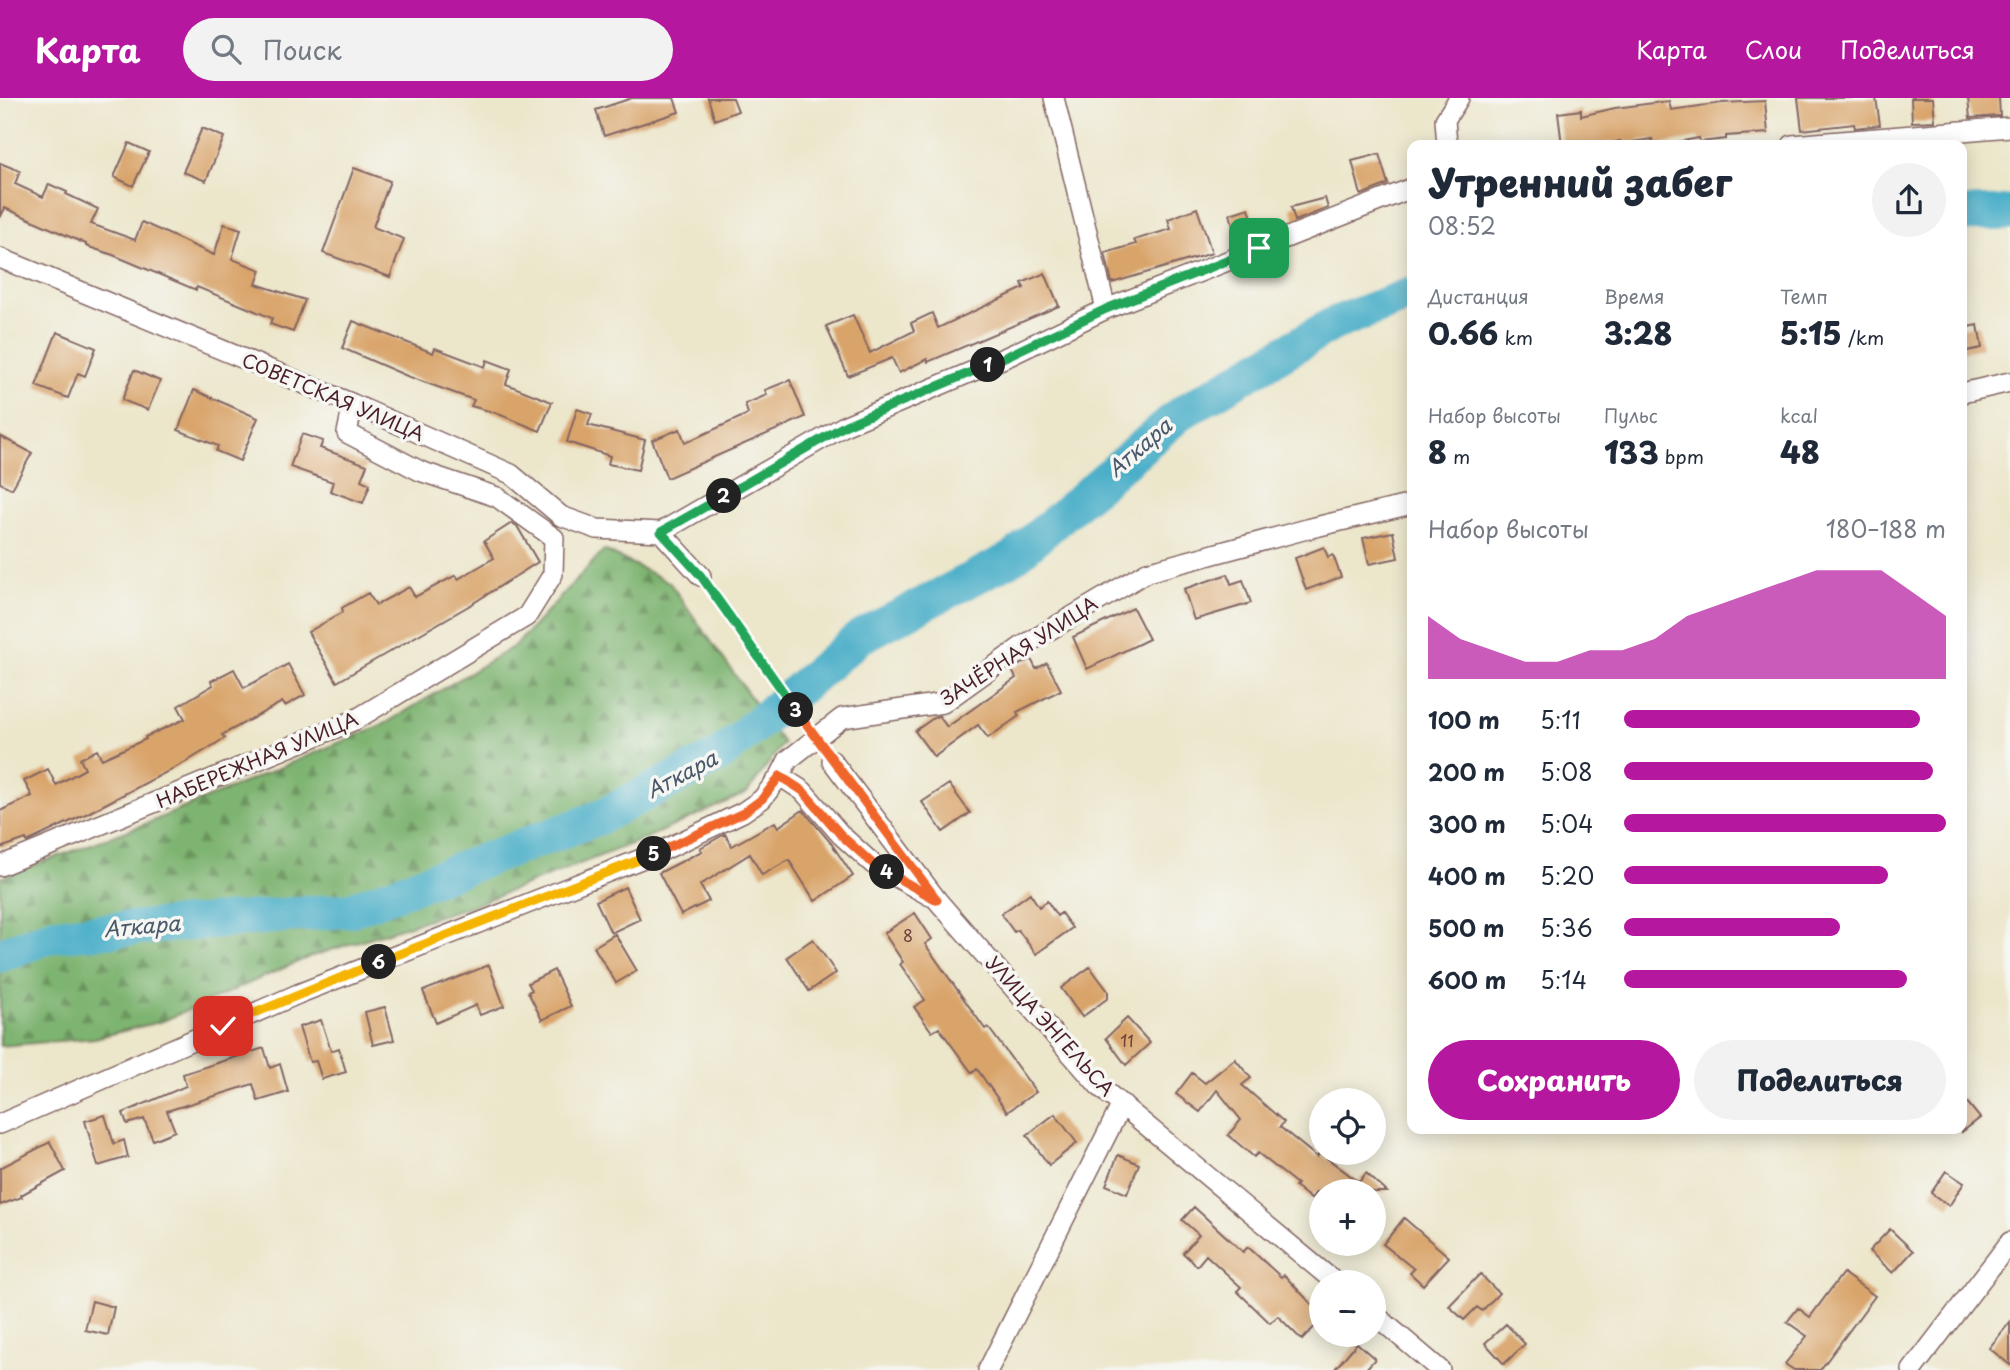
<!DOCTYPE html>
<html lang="ru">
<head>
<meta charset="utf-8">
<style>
	body { margin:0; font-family:"Playpen Sans",sans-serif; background:#f2f2f3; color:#1f2937; height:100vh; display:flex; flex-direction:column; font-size:26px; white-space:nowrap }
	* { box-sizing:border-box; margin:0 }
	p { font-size:23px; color:#747a83 }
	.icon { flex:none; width:38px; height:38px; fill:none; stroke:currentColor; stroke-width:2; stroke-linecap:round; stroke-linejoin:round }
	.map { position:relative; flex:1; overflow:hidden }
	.panel { position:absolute; left:1407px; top:42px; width:560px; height:994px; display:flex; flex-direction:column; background:#fff; border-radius:14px; box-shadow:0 4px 18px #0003 }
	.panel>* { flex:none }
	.tools { position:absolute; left:1309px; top:990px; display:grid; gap:14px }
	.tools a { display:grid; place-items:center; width:77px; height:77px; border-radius:50%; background:#fff; box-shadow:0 4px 18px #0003; font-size:35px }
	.pin { position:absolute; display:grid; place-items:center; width:60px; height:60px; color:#fff; margin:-30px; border-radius:14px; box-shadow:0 4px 10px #0006 }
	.km { position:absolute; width:35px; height:35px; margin:-18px; border-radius:50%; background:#222; color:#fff; font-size:19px; line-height:35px; text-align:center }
	.round { display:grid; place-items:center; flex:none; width:74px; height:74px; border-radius:37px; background:#f2f2f3 }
	.summary { display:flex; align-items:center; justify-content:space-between; height:119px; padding:0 21px }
	h1 { font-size:38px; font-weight:800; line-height:52px }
	.metrics { display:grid; grid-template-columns:repeat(3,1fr); gap:10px; height:119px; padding:7px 21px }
	.metrics div { display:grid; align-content:center }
	.metrics b { font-size:30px; font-weight:800 }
	.metrics small { font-size:19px; font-weight:400 }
	.metrics p { font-size:19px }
	.chart { height:196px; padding:14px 21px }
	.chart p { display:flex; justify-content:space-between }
	.chart svg { width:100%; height:126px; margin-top:7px; fill:#b5179e; opacity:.7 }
	.action { display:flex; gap:14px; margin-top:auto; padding:14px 21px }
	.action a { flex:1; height:80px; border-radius:42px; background:#b5179e; color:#fff; font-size:28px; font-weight:800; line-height:80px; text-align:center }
	.action a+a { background:#f2f2f3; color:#1f2937 }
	ul { padding:0 21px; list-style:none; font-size:23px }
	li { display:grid; grid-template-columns:112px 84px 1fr; align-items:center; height:52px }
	li i { height:18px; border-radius:9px; background:#b5179e }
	header { display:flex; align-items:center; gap:42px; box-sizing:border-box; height:98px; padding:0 35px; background:#b5179e; color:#fff }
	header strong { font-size:33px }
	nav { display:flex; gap:38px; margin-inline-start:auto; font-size:24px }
	.search { width:490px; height:63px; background:#f2f2f3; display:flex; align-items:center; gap:18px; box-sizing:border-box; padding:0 24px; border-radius:38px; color:#747a83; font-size:26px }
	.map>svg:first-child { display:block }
	.forest { fill:url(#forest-firs); stroke:#646a4e; stroke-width:2 }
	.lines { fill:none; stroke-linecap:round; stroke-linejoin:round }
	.river { stroke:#48aec8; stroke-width:35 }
	.building { fill:#d9a46b }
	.minor-casing { stroke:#836563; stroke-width:22 }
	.minor { stroke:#fff; stroke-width:19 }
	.path-bridge { stroke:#836563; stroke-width:3.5; stroke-dasharray:5 5; stroke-linecap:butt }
	.split-1-casing { stroke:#fff; stroke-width:14 }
	.split-2-casing { stroke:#fff; stroke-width:14 }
	.split-3-casing { stroke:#fff; stroke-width:14 }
	.split-4-casing { stroke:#fff; stroke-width:14 }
	.split-5-casing { stroke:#fff; stroke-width:14 }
	.split-6-casing { stroke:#fff; stroke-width:14 }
	.split-7-casing { stroke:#fff; stroke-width:14 }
	.split-1 { stroke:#22a559; stroke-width:9 }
	.split-2 { stroke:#22a559; stroke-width:9 }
	.split-3 { stroke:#22a559; stroke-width:9 }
	.split-4 { stroke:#f0652b; stroke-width:9 }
	.split-5 { stroke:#f0652b; stroke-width:9 }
	.split-6 { stroke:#f5b400; stroke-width:9 }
	.split-7 { stroke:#f5b400; stroke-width:9 }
	.labels { text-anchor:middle; stroke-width:7; stroke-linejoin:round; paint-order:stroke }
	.number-label { font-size:16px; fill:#6e403b }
	.street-label { font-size:19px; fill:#4a1f2b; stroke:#f6f6f2 }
	.water-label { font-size:21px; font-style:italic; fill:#49586a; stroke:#f6f6f2 }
</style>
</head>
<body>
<header>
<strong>Карта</strong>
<div class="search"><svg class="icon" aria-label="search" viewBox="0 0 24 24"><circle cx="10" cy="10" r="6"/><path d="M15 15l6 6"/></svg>Поиск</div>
<nav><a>Карта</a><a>Слои</a><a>Поделиться</a></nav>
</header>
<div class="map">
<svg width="2010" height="1272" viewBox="0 0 2010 1272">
	<defs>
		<pattern id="forest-firs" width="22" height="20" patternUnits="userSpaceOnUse" patternTransform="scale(1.75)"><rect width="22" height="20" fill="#7eb471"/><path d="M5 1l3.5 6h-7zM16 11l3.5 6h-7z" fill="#69925d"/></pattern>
	</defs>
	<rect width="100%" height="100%" fill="#f6f6f2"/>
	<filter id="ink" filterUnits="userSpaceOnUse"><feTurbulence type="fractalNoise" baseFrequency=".0143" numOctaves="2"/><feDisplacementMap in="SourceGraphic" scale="14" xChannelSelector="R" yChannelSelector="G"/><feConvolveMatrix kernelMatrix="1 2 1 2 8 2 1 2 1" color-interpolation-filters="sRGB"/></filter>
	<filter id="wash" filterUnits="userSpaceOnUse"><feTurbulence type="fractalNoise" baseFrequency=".00686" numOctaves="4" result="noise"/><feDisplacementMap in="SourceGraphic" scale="28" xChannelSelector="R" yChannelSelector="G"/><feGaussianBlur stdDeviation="1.57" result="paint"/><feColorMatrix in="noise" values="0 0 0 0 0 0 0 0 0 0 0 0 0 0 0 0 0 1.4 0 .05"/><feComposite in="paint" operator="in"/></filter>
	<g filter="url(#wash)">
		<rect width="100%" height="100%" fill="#ece6cb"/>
		<path class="forest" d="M604,452L669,484L783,645L747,695L646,740L479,805L309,859L163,923L95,940L0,948V780L148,725L386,625L516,547Z"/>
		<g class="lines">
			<path class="river" d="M1962,116L2010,115
				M0,857L53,837L350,812L598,720L719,658L860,539L1014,459L1181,315L1333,226L1412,196"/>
		</g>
		<g id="blocks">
			<path class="building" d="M632,0H674L679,14L604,38L596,12Z
				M708,0H733L738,13L715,22Z
				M1798,0H1876L1880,27L1855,30L1854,26L1802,32Z
				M1911,0H1933L1935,23L1912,24Z
				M1968,0H1999L2000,18L1970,20Z
				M1669,3L1671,12L1722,5L1765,3L1768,35L1726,38V41L1700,44L1699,40L1661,47H1653L1652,41L1620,46V43L1598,47H1562L1558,15L1581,12V18L1615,10Z
				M202,30L224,39L206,83L183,74Z
				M129,45L149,54L133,88L114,79Z
				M1379,56L1388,86L1361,97L1352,63Z
				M0,65L20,73L15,86L43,99L49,86L67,94L66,96L98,111L91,126L135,142L142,124L214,157L224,126L241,131L232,161L261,172L256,186L305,202L293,234L270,226L272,220L197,189L196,192L113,157L86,148V146L5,110L0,120Z
				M354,70L390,83L373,129L404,141L390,179L323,155Z
				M1325,100L1328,110L1295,123L1291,109Z
				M1197,110L1212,155L1112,185L1105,155L1136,146L1134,142L1171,131L1168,121Z
				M1249,110L1257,138L1238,146L1230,116Z
				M1045,175L1059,208L928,264L927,261L899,275L892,260L848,278L826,228L853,217L870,255L914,233L911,225L932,215L938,230L1024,190L1022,185Z
				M353,223L433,255L435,250L485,269L487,262L511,271L506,286L552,304L540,333L496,315L471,308L474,302L407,278L342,250Z
				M1978,227L1982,250L1962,254V230Z
				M57,234L96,250L85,278L78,275L68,300L36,288Z
				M134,272L160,283L148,312L122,302Z
				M790,282L805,319L667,380L652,342L680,331L685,345L748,316L745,306L767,297L765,292Z
				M194,292L258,320L240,363L216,353L218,348L178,332Z
				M577,311L592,316L588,327L645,342L638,372L608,366L610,358L567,344Z
				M302,336L323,343L320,350L367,367L361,382L370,386L363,405L330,393L333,384L290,369Z
				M0,338L32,355L12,391L0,385Z
				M512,425L517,428L538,464L472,506L337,584L308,534L343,514L342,510L368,495L376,507L409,489L415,499L456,477L458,481L494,460L484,443Z
				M1393,434L1398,460L1369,466L1363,440Z
				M1324,449L1328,459L1333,457L1341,479L1306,492L1295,460Z
				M1228,476L1231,486L1243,482L1251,505L1194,522L1184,491Z
				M1133,510L1149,541L1087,571L1073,539Z
				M1031,561L1036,571L1047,565L1061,592L1017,614L1019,618L988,640L978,627L934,659L915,633L935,619L939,618L947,629L1016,580L1011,571Z
				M288,566L305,597L285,608L282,604L222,637L225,640L186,664L86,716L27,744L26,741L0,750V713L32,698L24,683L48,671L56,687L85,671L80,661L97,652L102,661L146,641L145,639L185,621L178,608L213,587L211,583L234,571L244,590Z
				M949,686L970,715L943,734L922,704Z
				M803,712L831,745L853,778L815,803L789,762L762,777L750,756L700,787L709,803L681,817L659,775L702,753L700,750L725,736L732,748L775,724L778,729Z
				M625,789L640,821L611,835L596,803Z
				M1030,795L1039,809L1047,803L1057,818L1061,815L1072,830L1036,856L1018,832L1014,834L1001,816Z
				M915,815L932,841L925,846L985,931L988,929L1036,994L1007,1014L977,971L972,975L939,930L932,934L914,909L925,902L900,866L903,864L884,835Z
				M615,836L637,873L616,885L594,849Z
				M813,841L836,875L809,893L787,859Z
				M489,867L504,908L480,917L476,907L436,925L423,893Z
				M1090,869L1108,893V900L1082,919L1061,890Z
				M554,872L571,908L542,922L528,894L532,892L528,885Z
				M385,909L394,942L373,947L365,914Z
				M1127,920L1150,945L1126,967L1106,940Z
				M321,922L331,953L339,950L346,974L322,981L316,963L310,964L299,929Z
				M264,950L270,970L280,966L288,994L258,1003L253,986L167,1013L175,1033L153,1042L144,1021L127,1026L123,1015L186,988L183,976Z
				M1235,961L1251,980L1242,987L1284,1024L1280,1029L1317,1059L1320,1055L1359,1084L1366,1075L1387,1094H1316L1311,1101L1295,1088L1297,1086L1258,1055L1254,1059L1228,1037L1241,1022L1217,992L1200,1014L1176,996L1192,975L1205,985Z
				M1962,998L1980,1020L1962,1034Z
				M1055,1016L1077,1045L1049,1067L1027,1037Z
				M105,1017L114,1046L124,1042L128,1059L98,1068L85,1023Z
				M50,1044L65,1073L21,1097L22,1099L0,1107V1070Z
				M1118,1057L1139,1066L1127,1096L1106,1087Z
				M1946,1073L1964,1085L1949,1108L1931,1095Z
				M1194,1109L1243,1154L1248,1149L1281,1179L1284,1177L1321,1216V1222L1302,1242L1278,1218L1270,1225L1237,1193L1241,1189L1206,1157L1197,1168L1183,1155L1199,1137L1182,1122Z
				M1404,1120L1449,1159L1423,1187L1410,1175L1414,1171L1383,1146Z
				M1890,1131L1913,1153L1893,1175L1869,1153Z
				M1843,1175L1875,1198L1820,1272H1794L1785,1266L1807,1238L1787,1224L1798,1210L1810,1219Z
				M1480,1176L1499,1195L1482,1213L1477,1209L1464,1222L1449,1208Z
				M92,1203L114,1209L108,1237L85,1232Z
				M2010,1224V1267L1989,1250Z
				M1506,1226L1525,1246L1504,1266L1485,1245Z
				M1357,1245L1375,1261L1365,1272H1334Z"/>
		</g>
	</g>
	<g filter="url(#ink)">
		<use href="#blocks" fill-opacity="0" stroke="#836563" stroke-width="2"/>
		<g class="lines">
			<g class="minor-casing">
				<path id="minor" d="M1054,0L1106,211
					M1447,47L1445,22L1459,0
					M1792,47L2010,29
					M0,160L353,306L511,376L561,418L597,431L661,434
					M1962,295L2010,284
					M661,434L846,327L1011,257L1106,211L1412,90
					M661,434L701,478
					M832,663L937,802L1099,988L1336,1185
					M780,678L803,693L841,737L873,766L930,798
					M0,768L355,622L527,518L553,476L554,440L497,399L420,373L347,335L353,306
					M0,1026L298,896L664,752L743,714L762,701L780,678L788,662L842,620L943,605L1021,549L1147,474L1307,431L1412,406
					M1374,1216L1440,1272
					M988,1272L1122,1006
					M1912,1272L2010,1144"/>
			</g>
			<use href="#minor" class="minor"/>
			<path class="path-bridge" d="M701,478L832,663"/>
		</g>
	</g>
	<g class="lines" filter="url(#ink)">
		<g class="split-1-casing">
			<path id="split-1" d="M988,267L1106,211L1259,150"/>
		</g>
		<g class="split-2-casing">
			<path id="split-2" d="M724,398L846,327L988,267"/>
		</g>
		<g class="split-3-casing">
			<path id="split-3" d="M724,398L661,434L701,478L796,612"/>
		</g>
		<g class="split-4-casing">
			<path id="split-4" d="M796,612L937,802L887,774"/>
		</g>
		<g class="split-5-casing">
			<path id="split-5" d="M654,756L743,715L762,701L780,678L803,693L841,737L873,766L887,774"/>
		</g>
		<g class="split-6-casing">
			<path id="split-6" d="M379,864L654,756"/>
		</g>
		<g class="split-7-casing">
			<path id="split-7" d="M223,928L379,864"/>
		</g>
		<use href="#split-1" class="split-1"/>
		<use href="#split-2" class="split-2"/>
		<use href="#split-3" class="split-3"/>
		<use href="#split-4" class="split-4"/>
		<use href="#split-5" class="split-5"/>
		<use href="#split-6" class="split-6"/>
		<use href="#split-7" class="split-7"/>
	</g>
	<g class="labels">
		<g class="number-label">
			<text x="908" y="844">8</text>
			<text x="1127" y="949">11</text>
		</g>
		<g class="street-label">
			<text transform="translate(333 299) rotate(23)" y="7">СОВЕТСКАЯ УЛИЦА</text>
			<text transform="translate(1019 553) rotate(-33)" y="7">ЗАЧЁРНАЯ УЛИЦА</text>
			<text transform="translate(257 662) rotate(-23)" y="7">НАБЕРЕЖНАЯ УЛИЦА</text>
			<text transform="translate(1050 928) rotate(48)" y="7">УЛИЦА ЭНГЕЛЬСА</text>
		</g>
		<g class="water-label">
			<text transform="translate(1140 350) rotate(-41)" y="7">Аткара</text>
			<text transform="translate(682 677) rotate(-28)" y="7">Аткара</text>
			<text transform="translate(142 829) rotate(-5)" y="7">Аткара</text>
		</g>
	</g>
</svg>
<div class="tools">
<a><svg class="icon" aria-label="locate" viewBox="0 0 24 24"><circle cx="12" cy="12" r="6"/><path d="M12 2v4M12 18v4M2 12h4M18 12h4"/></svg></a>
<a>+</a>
<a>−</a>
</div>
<div class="pin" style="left:1259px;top:150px;background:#1e9e55"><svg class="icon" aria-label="arrive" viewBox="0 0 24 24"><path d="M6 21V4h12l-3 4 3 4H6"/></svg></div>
<div class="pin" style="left:223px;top:928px;background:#d93025"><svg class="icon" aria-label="check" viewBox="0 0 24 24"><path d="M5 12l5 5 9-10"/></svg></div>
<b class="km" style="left:988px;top:267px">1</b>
<b class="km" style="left:724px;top:398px">2</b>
<b class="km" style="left:796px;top:612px">3</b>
<b class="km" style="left:887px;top:774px">4</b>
<b class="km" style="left:654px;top:756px">5</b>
<b class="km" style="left:379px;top:864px">6</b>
<section class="panel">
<div class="summary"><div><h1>Утренний забег</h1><p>08:52</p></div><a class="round"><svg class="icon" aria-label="share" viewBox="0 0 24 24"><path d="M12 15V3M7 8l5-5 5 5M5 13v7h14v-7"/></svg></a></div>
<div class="metrics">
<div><p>Дистанция</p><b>0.66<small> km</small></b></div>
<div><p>Время</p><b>3:28</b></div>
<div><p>Темп</p><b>5:15<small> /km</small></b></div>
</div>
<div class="metrics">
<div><p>Набор высоты</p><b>8<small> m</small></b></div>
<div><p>Пульс</p><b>133<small> bpm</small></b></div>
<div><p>kcal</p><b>48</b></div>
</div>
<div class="chart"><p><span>Набор высоты</span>180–188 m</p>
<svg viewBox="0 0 160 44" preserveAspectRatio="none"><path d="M0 44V22L10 30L20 34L30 38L40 38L50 34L60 34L70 30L80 22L90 18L100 14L110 10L120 6L130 6L140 6L150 14L160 22V44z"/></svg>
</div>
<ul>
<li><b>100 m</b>5:11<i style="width:92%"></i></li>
<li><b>200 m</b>5:08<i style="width:96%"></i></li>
<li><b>300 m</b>5:04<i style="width:100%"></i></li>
<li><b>400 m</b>5:20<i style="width:82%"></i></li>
<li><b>500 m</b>5:36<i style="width:67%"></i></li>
<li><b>600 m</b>5:14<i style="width:88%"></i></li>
</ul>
<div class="action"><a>Сохранить</a><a>Поделиться</a></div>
</section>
</div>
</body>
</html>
